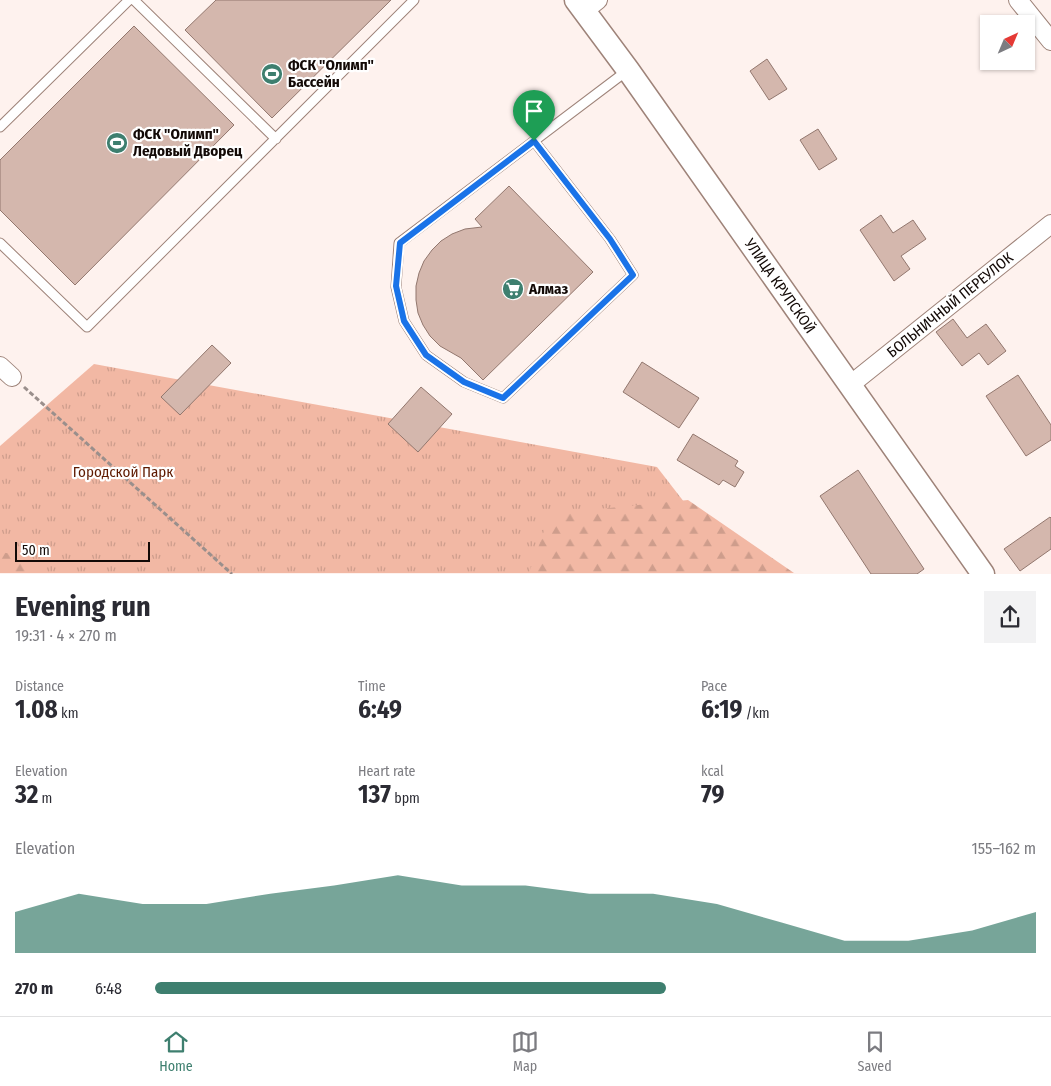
<!DOCTYPE html>
<html lang="en">
<head>
<meta charset="utf-8">
<style>
	body { margin:0; font-family:"Fira Sans Condensed",sans-serif; background:#f2f2f3; color:#2b2b33; height:100vh; display:flex; flex-direction:column; font-size:19px; white-space:nowrap }
	* { box-sizing:border-box; margin:0 }
	p { font-size:16px; color:#7c7c81 }
	.icon { flex:none; width:28px; height:28px; fill:none; stroke:currentColor; stroke-width:2; stroke-linecap:round; stroke-linejoin:round }
	.map { position:relative; height:574px; overflow:hidden }
	.details { display:flex; flex-direction:column; background:#fff; flex:1 }
	.details>* { flex:none }
	.needle { width:32px; rotate:44deg }
	.buttons { position:absolute; left:980px; top:15px; display:grid; gap:10px }
	.buttons a { display:grid; place-items:center; width:55px; height:55px; border-radius:0px; background:#fff; box-shadow:0 1px 4px #0004; font-size:25px }
	.scale { position:absolute; left:15px; bottom:12px; width:135px; box-sizing:border-box; padding-left:5px; border:2px solid #120906; border-top:0; font-size:14px; line-height:18px; white-space:nowrap; color:#120906; -webkit-text-stroke:4px #fff; paint-order:stroke }
	.pin { position:absolute; display:grid; place-items:center; width:42px; height:42px; color:#fff; margin:-51px -21px; border-radius:50% 50% 50% 0; rotate:-45deg; box-shadow:0 0 5px #0007 }
	.pin .icon { rotate:45deg }
	.round { display:grid; place-items:center; flex:none; width:52px; height:52px; border-radius:0px; background:#f2f2f3 }
	.summary { display:flex; align-items:center; justify-content:space-between; height:85px; padding:0 15px }
	h1 { font-size:28px; font-weight:700; line-height:38px }
	.figures { display:grid; grid-template-columns:repeat(3,1fr); gap:8px; height:85px; padding:5px 15px }
	.figures div { display:grid; align-content:center }
	.figures b { font-size:25px; font-weight:700 }
	.figures small { font-size:14px; font-weight:400 }
	.figures p { font-size:14px }
	.chart { height:140px; padding:10px 15px }
	.chart p { display:flex; justify-content:space-between }
	.chart svg { width:100%; height:90px; margin-top:5px; fill:#3e7f6f; opacity:.7 }
	ul { padding:0 15px; list-style:none; font-size:16px }
	li { display:grid; grid-template-columns:80px 60px 1fr; align-items:center; height:38px }
	li i { height:12px; border-radius:6px; background:#3e7f6f }
	.tab-bar { display:flex; justify-content:space-around; align-items:center; height:70px; border-top:1px solid #e1e1e2; background:#fff; font-size:14px; color:#7c7c81 }
	.tab-bar a { display:grid; justify-items:center; gap:2px }
	.tab-bar .active { color:#3e7f6f }
	.map>svg:first-child { display:block }
	.grass { fill:url(#grass-tufts) }
	.forest { fill:url(#forest-firs) }
	.building { fill:#d4b7ad; stroke:#92776e }
	.lines { fill:none; stroke-linecap:round; stroke-linejoin:round }
	.service-casing { stroke:#9e8379; stroke-width:11 }
	.minor-casing { stroke:#9e8379; stroke-width:20 }
	.tertiary-casing { stroke:#9e8379; stroke-width:25 }
	.path { stroke:#9a8f8c; stroke-width:3; stroke-dasharray:5 2.5; stroke-linecap:butt }
	.service { stroke:#fff; stroke-width:9 }
	.minor { stroke:#fff; stroke-width:18 }
	.tertiary { stroke:#fff; stroke-width:22 }
	.route-casing { stroke:#fff; stroke-width:10 }
	.route { stroke:#1a73e8; stroke-width:6 }
	.labels { text-anchor:middle; stroke-width:4.5; stroke-linejoin:round; paint-order:stroke }
	.poi-label { font-size:15px; font-weight:bold; fill:#120906; stroke:#fff; text-anchor:start }
	.street-label { font-size:15px; fill:#120906; stroke:#fff }
	.park-label { font-size:15px; fill:#5f1a00; stroke:#fff }
</style>
</head>
<body>
<div class="map">
<svg width="1051" height="574" viewBox="0 0 1051 574">
	<defs>
		<pattern id="grass-tufts" width="24" height="20" patternUnits="userSpaceOnUse" patternTransform="scale(1.25)"><rect width="24" height="20" fill="#f2b8a4"/><path d="M3 7l-1-3M5 7V3M7 7l1-3M15 17l-1-3M17 17v-4M19 17l1-3" fill="none" stroke="#ce9d8c"/></pattern>
		<pattern id="forest-firs" width="22" height="20" patternUnits="userSpaceOnUse" patternTransform="scale(1.25)"><rect width="22" height="20" fill="#f2b8a4"/><path d="M5 1l3.5 6h-7zM16 11l3.5 6h-7z" fill="#ce9d8c"/></pattern>
	</defs>
	<rect width="100%" height="100%" fill="#fef2ee"/>
	<path class="grass" d="M94,364L657,467L739,573H0V446Z"/>
	<path class="forest" d="M688,500L794,573H529L550,514Z
		M0,552L19,555L37,573H0Z"/>
	<path class="building" d="M216,0H391L272,118L185,30Z
		M134,26L234,125L75,285L0,210V160Z
		M767,59L787,89L769,100L750,71Z
		M818,129L837,159L819,170L800,140Z
		M509,186L593,272L483,380L461,358L440,346L430,336L423,325L418,313L416,300V286L419,273L424,261L432,250L441,241L452,234L465,229L482,227L475,219Z
		M881,215L893,233L913,220L926,239L901,256L910,269L894,281L860,230Z
		M953,319L967,338L986,324L1006,351L988,365L979,353L962,366L936,332Z
		M212,345L231,363L180,415L161,397Z
		M642,362L699,398L679,428L623,392Z
		M1018,375L1051,425V440L1026,456L986,396Z
		M421,387L452,414L418,452L388,424Z
		M693,434L738,461L735,466L744,472L735,487L723,480L719,485L677,460Z
		M858,470L924,569L917,574H871L820,496Z
		M1050,517L1051,518V549L1020,571L1004,549Z"/>
	<g class="lines">
		<g class="service-casing">
			<path id="service" d="M134,0L276,139
				M0,127L129,0
				M534,141L610,239L633,275L503,398L464,382L426,355L404,321L396,287L399,243L628,70
				M0,243L87,327L414,0"/>
		</g>
		<g class="minor-casing">
			<path id="minor" d="M1018,0L1051,41
				M584,11L598,0
				M0,366L12,377
				M850,385L1051,224"/>
		</g>
		<g class="tertiary-casing">
			<path id="tertiary" d="M576,0L628,70L983,574"/>
		</g>
		<path class="path" d="M24,387L232,574"/>
		<use href="#service" class="service"/>
		<use href="#minor" class="minor"/>
		<use href="#tertiary" class="tertiary"/>
	</g>
	<g class="lines">
		<g class="route-casing">
			<path id="route" d="M534,141L610,239L633,275L503,398L464,382L426,355L404,321L396,286L400,243Z"/>
		</g>
		<use href="#route" class="route"/>
	</g>
	<defs>
		<g id="stadium-disc" transform="scale(1.125)"><circle r="9.5" fill="#3e7f6f" stroke="#fff"/><path d="M0-5a6.5 5 0 1 0 0 10a6.5 5 0 1 0 0-10ZM-3.5-1.8h7v3.6h-7Z" fill="#fff"/></g>
		<g id="supermarket-disc" transform="scale(1.125)"><circle r="9.5" fill="#3e7f6f" stroke="#fff"/><path d="M-6-5.5h2.5l.6 2H6L4.5 2H-2.5L-4.4-4H-6ZM-1.5 3.2a1.3 1.3 0 1 0 .1 0ZM3 3.2a1.3 1.3 0 1 0 .1 0Z" fill="#fff"/></g>
	</defs>
	<g fill-rule="evenodd">
		<use href="#stadium-disc" x="272" y="74"/>
		<use href="#stadium-disc" x="117" y="143"/>
		<use href="#supermarket-disc" x="513" y="289"/>
	</g>
	<g class="labels">
		<g class="poi-label">
			<text x="288" y="70">ФСК "Олимп"<tspan x="288" dy="17">Бассейн</tspan></text>
			<text x="133" y="139">ФСК "Олимп"<tspan x="133" dy="17">Ледовый Дворец</tspan></text>
			<text x="529" y="294">Алмаз</text>
		</g>
		<g class="street-label">
			<text transform="translate(780 286) rotate(55)" y="5">УЛИЦА КРУПСКОЙ</text>
			<text transform="translate(950 305) rotate(-39)" y="5">БОЛЬНИЧНЫЙ ПЕРЕУЛОК</text>
		</g>
		<g class="park-label">
			<text x="123" y="477">Городской Парк</text>
		</g>
	</g>
</svg>
<div class="buttons">
<a><svg class="needle" viewBox="-14 -14 28 28"><path d="M0-13l5 13h-10z" fill="#e53935"/><path d="M0 13l5-13h-10z" fill="#7c7c81"/></svg></a>
</div>
<div class="scale">50 m</div>
<div class="pin" style="left:534px;top:141px;background:#1e9e55"><svg class="icon" aria-label="arrive" viewBox="0 0 24 24"><path d="M6 21V4h12l-3 4 3 4H6"/></svg></div>
</div>
<section class="details">
<div class="summary"><div><h1>Evening run</h1><p>19:31 · 4 × 270 m</p></div><a class="round"><svg class="icon" aria-label="share" viewBox="0 0 24 24"><path d="M12 15V3M7 8l5-5 5 5M5 13v7h14v-7"/></svg></a></div>
<div class="figures">
<div><p>Distance</p><b>1.08<small> km</small></b></div>
<div><p>Time</p><b>6:49</b></div>
<div><p>Pace</p><b>6:19<small> /km</small></b></div>
</div>
<div class="figures">
<div><p>Elevation</p><b>32<small> m</small></b></div>
<div><p>Heart rate</p><b>137<small> bpm</small></b></div>
<div><p>kcal</p><b>79</b></div>
</div>
<div class="chart"><p><span>Elevation</span>155–162 m</p>
<svg viewBox="0 0 160 44" preserveAspectRatio="none"><path d="M0 44V24L10 15L20 20L30 20L40 15L50 11L60 6L70 11L80 11L90 15L100 15L110 20L120 29L130 38L140 38L150 33L160 24V44z"/></svg>
</div>
<ul>
<li><b>270 m</b>6:48<i style="width:58%"></i></li>
</ul>
</section>
<nav class="tab-bar">
<a class="active"><svg class="icon" aria-label="home" viewBox="0 0 24 24"><path d="M3 11l9-7 9 7M6 9v11h12V9"/></svg>Home</a>
<a><svg class="icon" aria-label="map" viewBox="0 0 24 24"><path d="M3 6l6-2 6 2 6-2v14l-6 2-6-2-6 2zM9 4v14M15 6v14"/></svg>Map</a>
<a><svg class="icon" aria-label="saved" viewBox="0 0 24 24"><path d="M7 4h10v16l-5-4-5 4z"/></svg>Saved</a>
</nav>
</body>
</html>
